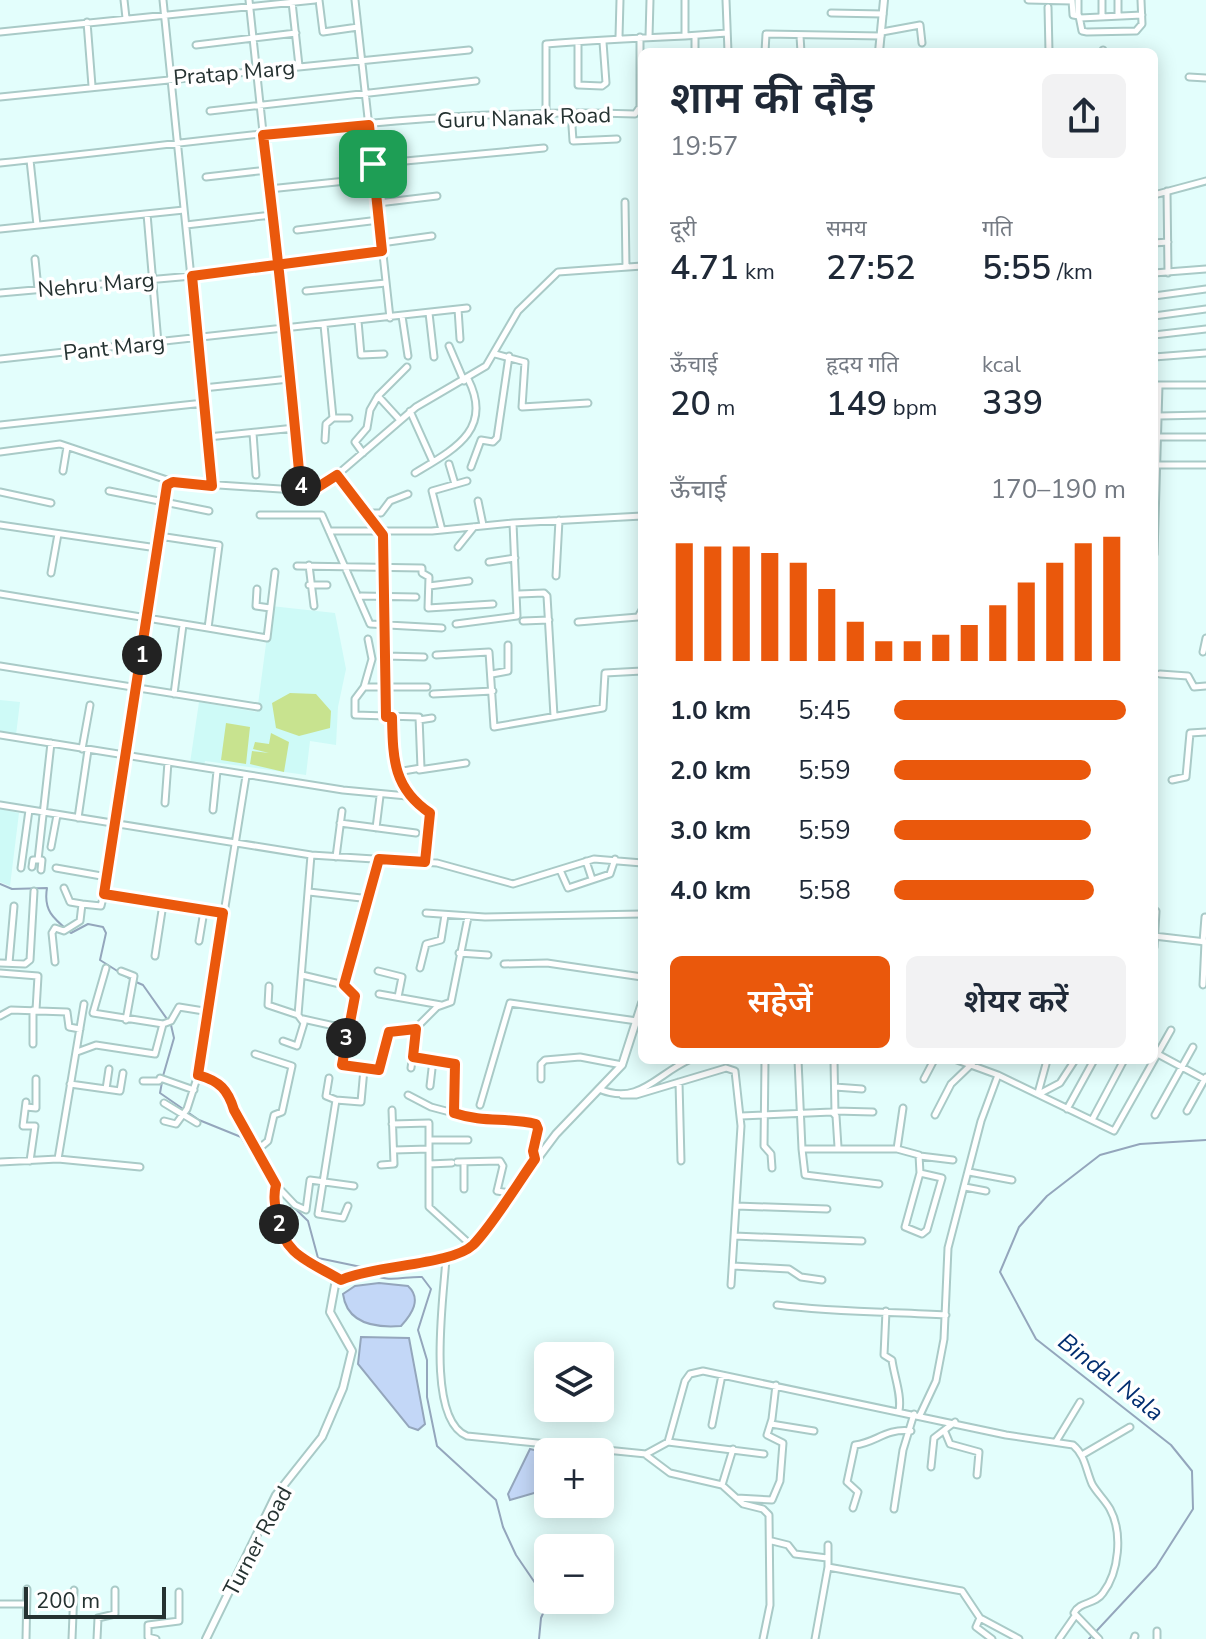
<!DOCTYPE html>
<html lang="hi">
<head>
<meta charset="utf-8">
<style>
	body { margin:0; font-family:"Nunito Sans","Noto Sans Devanagari",sans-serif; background:#f2f2f3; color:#1f2937; height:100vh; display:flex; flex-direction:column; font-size:30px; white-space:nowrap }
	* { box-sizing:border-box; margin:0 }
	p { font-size:26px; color:#747a83 }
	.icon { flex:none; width:44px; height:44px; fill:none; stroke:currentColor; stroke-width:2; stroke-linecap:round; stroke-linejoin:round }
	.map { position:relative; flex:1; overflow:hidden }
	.details { position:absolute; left:638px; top:48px; width:520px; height:1016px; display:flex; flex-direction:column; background:#fff; border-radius:12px; box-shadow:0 4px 20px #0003 }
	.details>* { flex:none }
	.fabs { position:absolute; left:534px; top:1342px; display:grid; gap:16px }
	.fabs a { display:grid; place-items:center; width:80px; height:80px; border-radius:12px; background:#fff; box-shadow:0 4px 20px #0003; font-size:40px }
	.scale { position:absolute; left:24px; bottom:20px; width:142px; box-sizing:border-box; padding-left:8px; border:4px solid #253231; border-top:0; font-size:22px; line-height:28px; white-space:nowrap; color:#253231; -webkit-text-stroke:6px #fff; paint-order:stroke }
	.pin { position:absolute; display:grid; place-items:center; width:68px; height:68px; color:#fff; margin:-34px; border-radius:16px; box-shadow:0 4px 12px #0006 }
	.km { position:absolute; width:40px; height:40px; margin:-20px; border-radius:50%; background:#222; color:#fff; font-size:22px; line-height:40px; text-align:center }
	.round { display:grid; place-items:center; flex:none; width:84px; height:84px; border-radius:12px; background:#f2f2f3 }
	.overview { display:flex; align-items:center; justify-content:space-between; height:136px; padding:0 32px }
	h1 { font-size:44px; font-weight:600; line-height:60px }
	.figures { display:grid; grid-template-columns:repeat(3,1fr); gap:12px; height:136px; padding:8px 32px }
	.figures div { display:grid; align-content:center }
	.figures b { font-size:34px; font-weight:600 }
	.figures small { font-size:22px; font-weight:400 }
	.figures p { font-size:22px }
	.chart { height:224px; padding:16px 32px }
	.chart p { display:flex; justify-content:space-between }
	.chart svg { width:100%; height:144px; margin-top:8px; stroke:#ea580c; stroke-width:6 }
	.primary-button { display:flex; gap:16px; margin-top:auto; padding:16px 32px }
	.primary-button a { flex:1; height:92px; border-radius:12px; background:#ea580c; color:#fff; font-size:32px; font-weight:600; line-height:92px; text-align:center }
	.primary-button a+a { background:#f2f2f3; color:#1f2937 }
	ul { padding:0 32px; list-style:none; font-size:26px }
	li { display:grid; grid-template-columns:128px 96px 1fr; align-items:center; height:60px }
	li i { height:20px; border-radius:10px; background:#ea580c }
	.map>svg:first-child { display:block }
	.built { fill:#cefaf7 }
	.green { fill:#c8e38f }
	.water { fill:#c3d7f7; stroke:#94a6bc; stroke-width:2 }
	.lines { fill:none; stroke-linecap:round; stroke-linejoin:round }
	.stream { stroke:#94a6bc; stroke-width:2 }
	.minor-casing { stroke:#a9cac7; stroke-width:9 }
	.major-casing { stroke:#a9cac7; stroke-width:10 }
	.minor { stroke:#fff; stroke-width:5 }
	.major { stroke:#fff; stroke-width:6 }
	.route-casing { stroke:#fff; stroke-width:16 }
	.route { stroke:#ea580c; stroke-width:10 }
	.labels { text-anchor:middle; stroke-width:7; stroke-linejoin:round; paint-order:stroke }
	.street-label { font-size:22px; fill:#253231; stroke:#fff }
	.water-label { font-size:24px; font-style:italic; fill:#022e70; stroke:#fff }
</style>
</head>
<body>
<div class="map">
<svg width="1206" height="1639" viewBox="0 0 1206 1639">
	<rect width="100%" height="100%" fill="#e3fefc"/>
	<path class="built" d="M271,606L335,613L346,669L338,707L336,745L310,741L306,775L205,761L204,766L190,763L199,702L257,712Z
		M0,700L20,702L16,735L0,732Z
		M0,809L19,813L10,886L0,882Z"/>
	<path class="green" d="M290,693L316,694L331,711L330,728L299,736L276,728L272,703Z
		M226,723L250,727L246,764L221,760Z
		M271,733L289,742L284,772L250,764L252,751L269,753L253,749L255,742L269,744Z"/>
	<path class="water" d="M379,1283L408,1286C422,1299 412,1314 401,1326C375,1328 347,1324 343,1294L355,1286Z
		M361,1337L409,1338L425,1424L418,1430L409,1427L358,1364Z
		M530,1449L547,1453L548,1489L510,1500L508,1494Z"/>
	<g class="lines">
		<path class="stream" d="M0,884L12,889L47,888C43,911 54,919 71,933L88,924L103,927L106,933L100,960L130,979
			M136,982L143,985L167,1019
			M163,1076L174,1038L171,1025
			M162,1082L160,1093L199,1120L241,1137L272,1189
			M278,1192L308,1221L318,1258L366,1268
			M370,1272C384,1284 405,1276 422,1277L431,1289L418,1330L427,1360V1397L437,1446L496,1500L503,1527L516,1555L548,1602L541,1618L539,1639
			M1089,1639L1156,1567L1193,1509L1192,1471L1171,1445L1036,1339L1000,1272L1019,1227L1047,1196L1100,1155L1140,1144L1206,1140"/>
		<g class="minor-casing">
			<path id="minor" d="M124,0L126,18
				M163,0L212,486
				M249,0L301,492
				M319,0L323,32L358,27
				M355,0L390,318
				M726,0L728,52
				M1028,0L1072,1
				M1072,0L1073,15L1079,16L1082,31L1087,32L1136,31L1142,24L1141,0
				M1118,0V16
				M292,2L299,66
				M1048,7L1049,52
				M831,13L883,14
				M1078,14V0
				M1102,16V0
				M1080,18L1142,15
				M87,22L92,86
				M0,32L315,0
				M882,32L920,25L922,43
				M685,36L727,33
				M800,36L801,52
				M619,37L620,0
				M649,37L650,0
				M578,43V85L602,86L606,83L603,42
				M196,45L296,33
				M1103,50L1104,52
				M695,52V36
				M765,52L766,34L881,36
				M1189,77L1206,78
				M0,97L469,50
				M210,111L476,81
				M546,111V44C593,40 638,38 685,36V0
				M571,111L573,141L617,139
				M30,160L37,225
				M0,163C211,142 423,107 635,114L640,107V37
				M373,164L544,148
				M206,177L268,170
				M269,189L375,178
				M1167,191L1168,273
				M1154,195L1206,181
				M625,202L626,267
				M378,203L437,196
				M147,214L158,343
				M186,225L272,215
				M0,229L184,210
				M297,230L379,220
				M381,243L432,236
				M1154,243L1168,242
				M35,259L38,289
				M1154,273L1206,269
				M306,291L386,283
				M0,293L192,276L382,251
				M1154,296L1206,289
				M458,309L460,339
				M429,313L434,357
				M402,316L408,356
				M1154,316L1206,309
				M358,321L361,355L384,354
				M324,325L333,418H349
				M1154,335L1206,329
				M449,346L464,381
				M495,354L525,362L522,407L588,403
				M1154,357L1206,353
				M0,359L467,308
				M1154,385H1206
				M203,388L289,379
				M378,396L399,419
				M410,411L433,462
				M1159,416L1206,415
				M0,425L204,403
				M253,433L256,475
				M208,437L295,428
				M1159,437H1206
				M325,440L326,424L333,418
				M0,452L60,444L173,482L311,491L337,475L416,407L486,366L518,311L558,272L642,266
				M363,453L355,442L367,428L370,410L378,396L407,367
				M449,464L455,484
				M1158,465H1206
				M471,467L481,440L493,442L497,438L509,356
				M63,471L67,447
				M415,473C453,450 494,430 468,379
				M337,475L383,535L386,717
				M109,491L209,511
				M0,492L51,503
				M478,501L483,525
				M366,513H381L390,501L408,494
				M260,515H322L370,624L442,628
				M0,525L157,548L167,485L173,482
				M442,530L432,491L467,481
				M329,531H432L513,523L642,516
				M159,536L219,545L208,628L267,638L275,572
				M458,547L474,527
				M1154,554L1159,385
				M489,562L515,558
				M309,565L314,606
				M297,566L422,568V573L429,577L428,608L493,604
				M51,573L58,534
				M556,576L559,520
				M309,585H327
				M429,586L469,581
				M257,589L256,606L270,608
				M0,594L208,628
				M519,594L544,593L547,596L554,716
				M361,596L416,597
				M523,621L549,620
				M578,622L638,617L642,610
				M456,624L517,616L513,523
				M1203,652L1206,638
				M436,655L489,652L494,727L603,708L605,673L642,671
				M386,656L424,657
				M0,666L258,707
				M492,674L508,671V645
				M1160,674L1188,676L1194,687L1206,686
				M364,687L372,659L368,639
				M174,694L183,625
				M433,694L493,691
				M392,717C393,759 393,789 430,813L425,862
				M419,720L432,718
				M0,735L343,790L407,796
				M82,749L90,705
				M419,770L466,763
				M397,772L421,768L419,717L355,715V699L364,687H427
				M1172,780L1186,777L1190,733L1206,732
				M165,803L168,762
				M0,805L311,855L298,1015L304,1023L297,1046L283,1041
				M213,810L217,771
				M78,818L88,750
				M340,823L416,833
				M376,828L380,796
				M51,847L57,815
				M311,855L437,863L513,884L594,859L642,863
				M336,857L342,811
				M586,861L592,879
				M32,867L33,860H38
				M21,868L29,810
				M56,868L107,877
				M41,870L42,860H38L51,743
				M560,870L568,888L610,874L615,859
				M64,888L70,902L82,904
				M309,892L370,899
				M104,894L223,913
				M426,913L485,917L642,914
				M1154,936L1206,942
				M199,941L204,911
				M1203,942L1205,917
				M1154,947L1156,911
				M459,953L488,955
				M155,956L163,904
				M55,962L52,933L55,928L64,931L80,921L82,904L101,906L104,894L157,548
				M0,963L25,964L30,960L34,891
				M9,963L14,906
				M504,964L547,963L642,977
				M420,968L426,944L441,940L445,915
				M121,971L134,976L126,1020
				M378,971L402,977L398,997
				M0,973L38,976L36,1010
				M302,975L344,985L353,992L342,1065L379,1070L389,1032H412L437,1007L451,1002L468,917
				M344,985L379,859
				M1203,985L1205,942
				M269,986L268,1005L298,1015
				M379,994L441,1005
				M33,1010V1044
				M0,1016L11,1010L67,1012L69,1027L80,1029
				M303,1019L348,1029
				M163,1024L171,1021L179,1007L210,1012
				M77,1052L96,1045L155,1054L163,1024L93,1013L106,968
				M1154,1052L1206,1080
				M255,1054L292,1066L282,1112L274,1115L268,1141L256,1151
				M413,1057L455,1064L454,1113
				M765,1060L764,1146L771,1154L772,1168
				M798,1060L802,1149H897L919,1155L920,1173L942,1178L927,1230L922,1234L905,1227L920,1173
				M834,1060L835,1114
				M411,1068L416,1030
				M198,1075C217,1080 230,1089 233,1109L276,1185C273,1196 275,1205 277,1216C284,1256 309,1261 341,1280
				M998,1075L1114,1131L1171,1030
				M329,1078L326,1096L336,1100
				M541,1079V1064L545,1060L580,1057L622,1065
				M924,1079L934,1060
				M143,1081H159L160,1078L194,1090
				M679,1082L681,1161
				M70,1084L120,1091L123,1073
				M430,1086L433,1060
				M835,1087L862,1089
				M106,1089L109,1069
				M599,1089C639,1106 657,1074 689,1060
				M1038,1093L1046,1064
				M1041,1093L1060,1083L1075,1060
				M408,1095L431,1107L480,1120L494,1122L505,1117L536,1124L538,1129L533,1151L535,1159
				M622,1095H636L726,1068L735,1071L741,1126L731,1285
				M26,1102L23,1126H35L30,1161
				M164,1103L197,1123
				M480,1105L510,1003L637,1021
				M26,1107L36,1108V1079
				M1067,1109L1094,1060
				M835,1111L873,1112
				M1187,1111L1206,1077
				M935,1115L951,1084L976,1060
				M1155,1115L1193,1047
				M741,1116L832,1112L836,1116L838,1147
				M1092,1120L1124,1060
				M164,1121L176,1124L187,1109L198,1075L246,776
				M392,1124L429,1123V1207L472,1246
				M429,1140H468
				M802,1149L805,1175L879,1184
				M897,1149L903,1108
				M394,1150L429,1149
				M920,1156L953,1160
				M58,1159L84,1004
				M0,1162L58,1159L140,1167
				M457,1162L500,1161L503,1166L497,1191L510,1193
				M429,1164L452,1163
				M381,1165L394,1164L392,1110
				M969,1172L1012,1180
				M276,1185L295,1205L306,1210L310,1180L354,1186
				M965,1187L986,1191
				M464,1189V1162
				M348,1206L343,1218L318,1214L336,1100L361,1102L364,1069
				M736,1206L827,1209
				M734,1236L862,1241
				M446,1258C444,1295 425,1419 467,1436L646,1454L668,1442L685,1381L690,1374L703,1371L1006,1435L1073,1445C1085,1455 1086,1470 1092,1484C1097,1493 1105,1500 1110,1509C1123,1533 1119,1572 1103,1593C1095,1605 1080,1601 1074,1613L1099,1639
				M733,1266L789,1269L801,1277L822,1280
				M777,1305C832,1312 889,1312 946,1315
				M886,1311L884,1355L892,1360C894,1376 902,1395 899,1411
				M920,1415L936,1381L944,1339L948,1248L981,1121L998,1075L957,1060
				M771,1424L814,1431
				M712,1425L722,1375
				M945,1432L950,1444L979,1452L977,1475
				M1057,1440L1080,1402
				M668,1442L764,1454
				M646,1455L670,1473L722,1485L743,1504L763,1509L769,1515L770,1605L763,1639
				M1082,1455L1130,1427
				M931,1467L934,1438L955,1422
				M722,1485L733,1449
				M737,1498L772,1500L780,1481L783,1443L767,1435L772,1419L776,1385
				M853,1508L858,1492L847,1482L855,1445C876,1443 885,1428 911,1431
				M894,1509L903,1450L914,1414
				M772,1541L788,1545L795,1554L827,1558
				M828,1567L962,1591L980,1618L1019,1639
				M0,1604H26
				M980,1618L976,1627L992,1639
				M26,1639L27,1589
				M72,1639L74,1590
				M97,1639L98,1618L115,1614V1590
				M156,1639L148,1637V1625L179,1621V1592
				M815,1639L828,1567V1545
				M1059,1639L1075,1616
				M1134,1639L1135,1636
				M1157,1639V1631"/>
		</g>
		<g class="major-casing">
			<path id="major" d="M879,52L884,0
				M206,1639L276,1495L322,1437L343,1388L352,1351L330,1312L335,1285L354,1274L379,1267L446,1258L472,1246L556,1134L622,1065L642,1003"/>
		</g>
		<use href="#minor" class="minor"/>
		<use href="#major" class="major"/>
	</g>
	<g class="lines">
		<g class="route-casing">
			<path id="route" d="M373,164L382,251L192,276L212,486L173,482L167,485L104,894L223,913L198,1075C220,1081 228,1090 234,1110L276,1185C273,1196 275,1205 277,1216C284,1256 309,1261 341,1280C375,1265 452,1265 473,1245C492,1226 518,1183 535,1159L533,1151L538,1129L536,1124C506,1117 484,1123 454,1113L455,1064L413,1057L416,1029L389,1032L379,1070L342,1065L355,996L344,985L379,859L425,862L430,813C393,788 393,759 392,717H386L383,535L337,475L315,489L301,492C290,373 278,254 263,135L369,125L373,164"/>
		</g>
		<use href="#route" class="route"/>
	</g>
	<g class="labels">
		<g class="street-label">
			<text transform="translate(234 72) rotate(-5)" y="8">Pratap Marg</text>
			<text transform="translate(524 117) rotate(-2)" y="8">Guru Nanak Road</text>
			<text transform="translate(96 284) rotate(-5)" y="8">Nehru Marg</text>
			<text transform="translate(114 347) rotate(-6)" y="8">Pant Marg</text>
			<text transform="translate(257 1541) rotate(-62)" y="8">Turner Road</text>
		</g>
		<g class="water-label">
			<text transform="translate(1111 1377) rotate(38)" y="8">Bindal Nala</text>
		</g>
	</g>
</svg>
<div class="fabs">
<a><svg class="icon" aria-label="layers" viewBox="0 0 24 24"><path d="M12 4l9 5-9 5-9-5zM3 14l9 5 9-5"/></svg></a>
<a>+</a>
<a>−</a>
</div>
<div class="scale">200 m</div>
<div class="pin" style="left:373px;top:164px;background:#1e9e55"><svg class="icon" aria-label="arrive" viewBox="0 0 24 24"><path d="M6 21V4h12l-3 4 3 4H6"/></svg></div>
<b class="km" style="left:142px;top:655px">1</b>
<b class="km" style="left:279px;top:1224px">2</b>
<b class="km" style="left:346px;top:1038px">3</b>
<b class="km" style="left:301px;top:486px">4</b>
<section class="details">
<div class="overview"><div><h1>शाम की दौड़</h1><p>19:57</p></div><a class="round"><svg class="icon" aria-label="share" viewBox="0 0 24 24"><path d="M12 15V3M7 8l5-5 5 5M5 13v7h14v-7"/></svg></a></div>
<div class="figures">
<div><p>दूरी</p><b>4.71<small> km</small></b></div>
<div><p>समय</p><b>27:52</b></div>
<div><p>गति</p><b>5:55<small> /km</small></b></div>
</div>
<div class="figures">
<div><p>ऊँचाई</p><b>20<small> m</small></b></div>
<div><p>हृदय गति</p><b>149<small> bpm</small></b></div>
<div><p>kcal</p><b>339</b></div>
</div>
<div class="chart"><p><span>ऊँचाई</span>170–190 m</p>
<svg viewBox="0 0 160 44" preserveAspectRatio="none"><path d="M5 44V8M15 44V9M25 44V9M35 44V11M45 44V14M55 44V22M65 44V32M75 44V38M85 44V38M95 44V36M105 44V33M115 44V27M125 44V20M135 44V14M145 44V8M155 44V6"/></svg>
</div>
<ul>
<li><b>1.0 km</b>5:45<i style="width:100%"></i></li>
<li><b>2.0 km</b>5:59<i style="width:85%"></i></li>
<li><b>3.0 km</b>5:59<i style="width:85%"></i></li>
<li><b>4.0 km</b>5:58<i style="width:86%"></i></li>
</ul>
<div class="primary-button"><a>सहेजें</a><a>शेयर करें</a></div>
</section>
</div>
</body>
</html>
